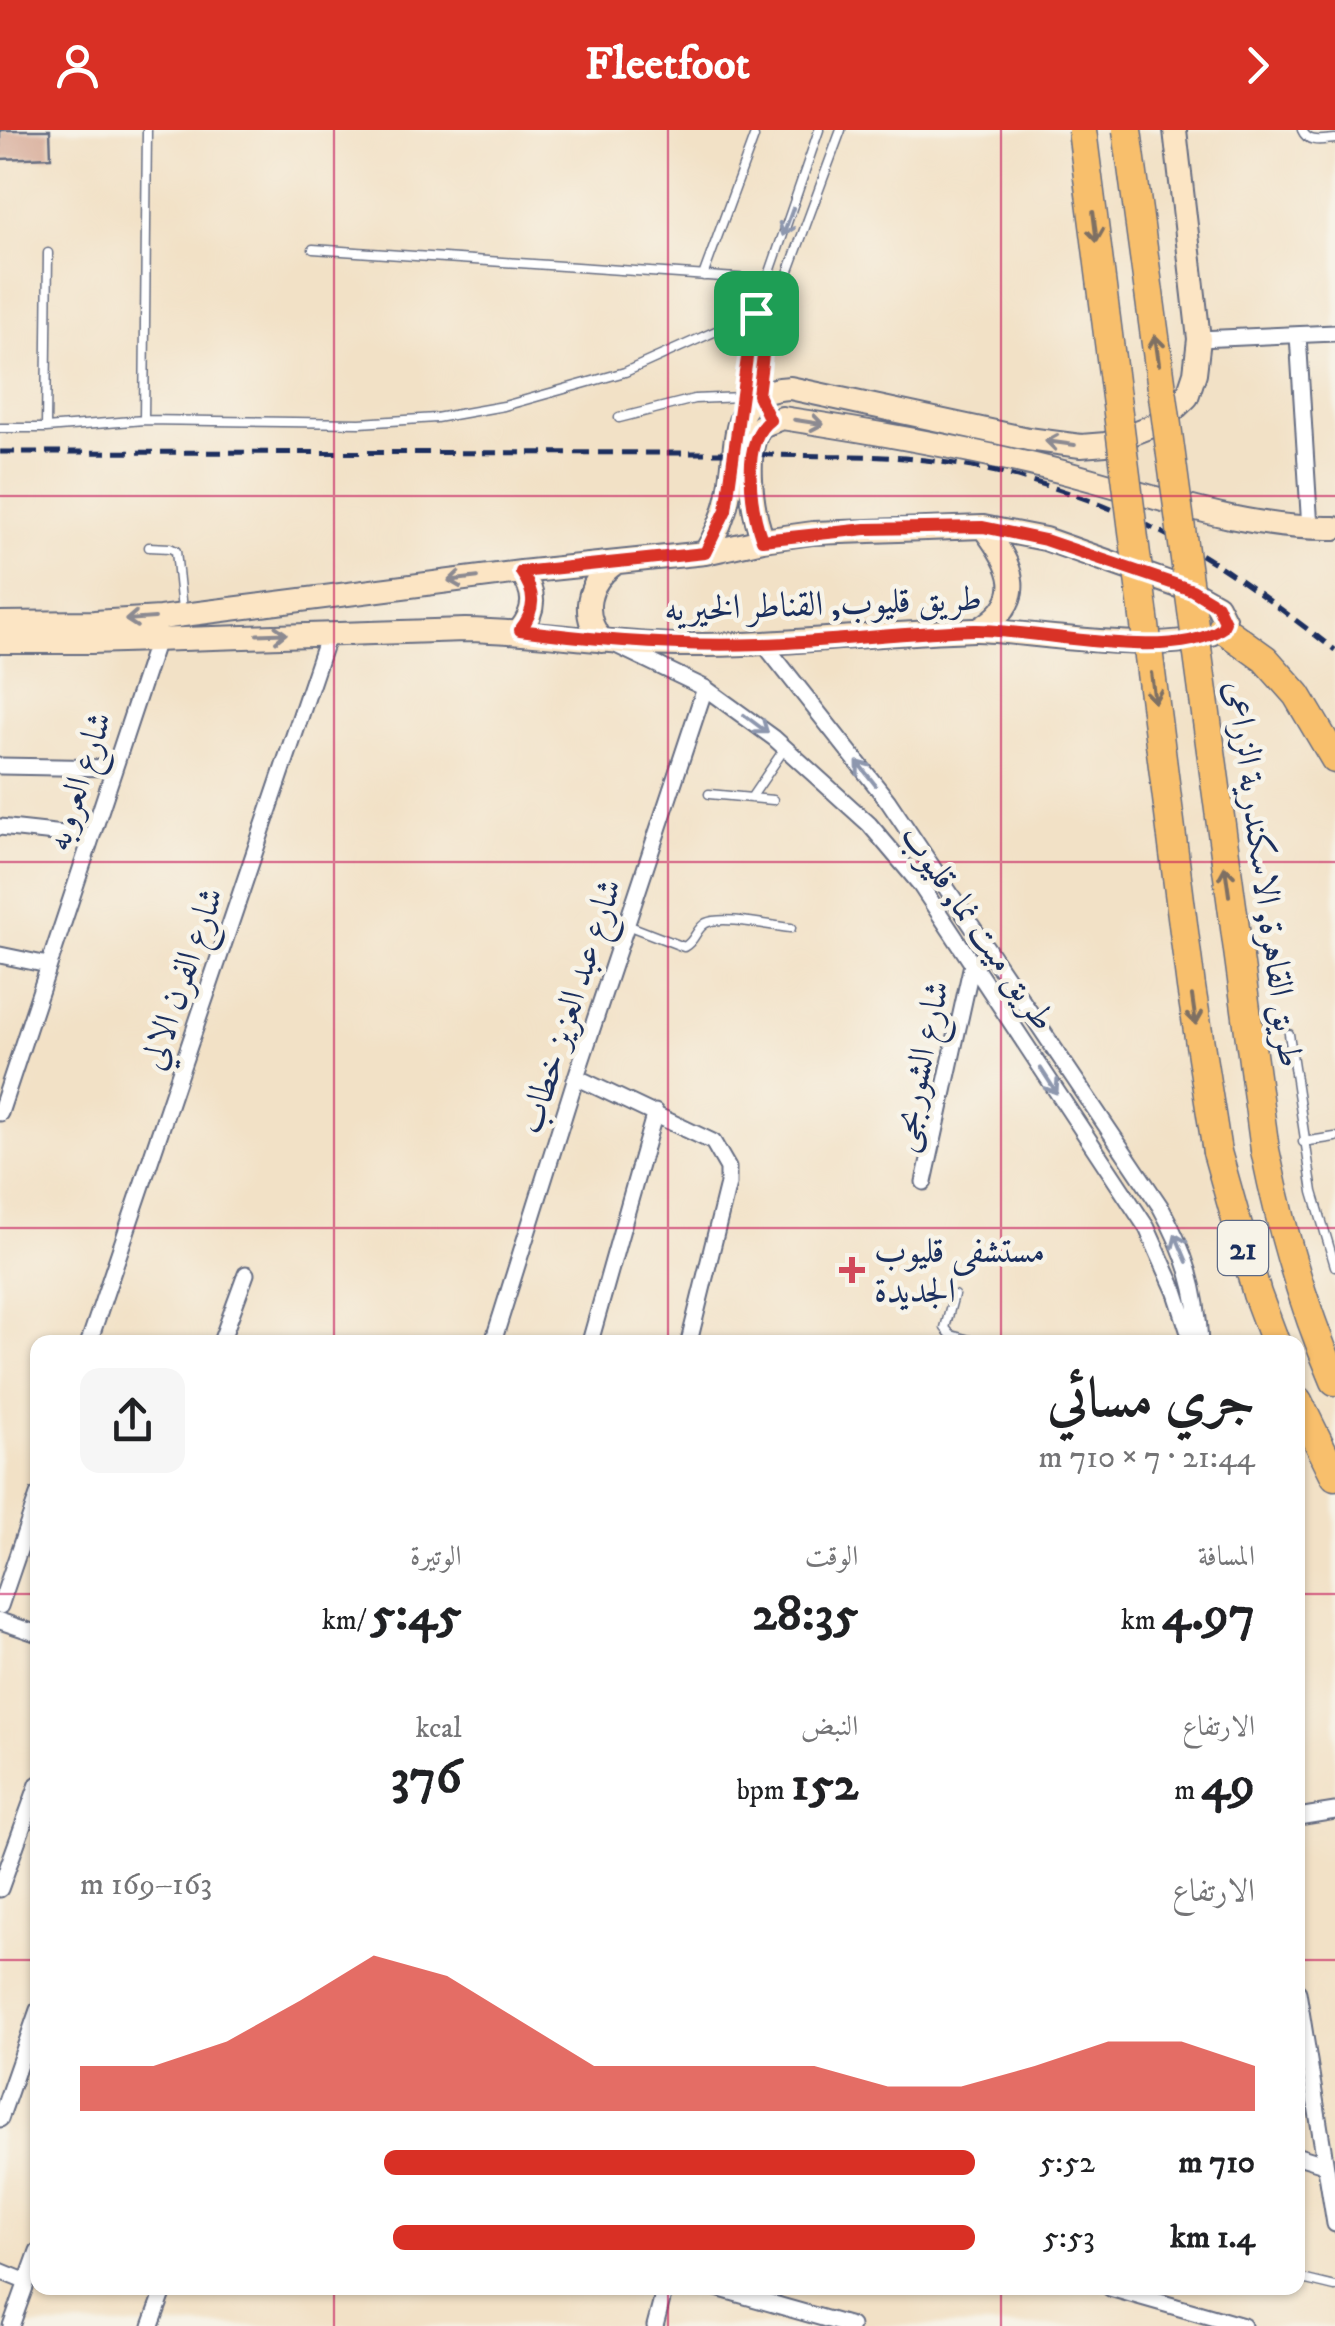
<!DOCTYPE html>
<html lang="ar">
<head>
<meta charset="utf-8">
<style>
	body { margin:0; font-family:"IM FELL DW Pica",Amiri,serif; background:#f6f6f6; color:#202124; direction:rtl; height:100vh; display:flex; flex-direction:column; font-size:38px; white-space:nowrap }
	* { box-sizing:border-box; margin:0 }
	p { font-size:32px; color:#757577 }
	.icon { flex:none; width:55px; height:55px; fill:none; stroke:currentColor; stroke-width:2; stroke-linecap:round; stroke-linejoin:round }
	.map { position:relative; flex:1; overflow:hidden; direction:ltr }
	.drawer { position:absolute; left:30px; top:1205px; width:1275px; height:960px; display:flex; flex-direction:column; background:#fff; border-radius:20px; box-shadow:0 2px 8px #0004; direction:rtl }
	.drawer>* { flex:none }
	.pin { position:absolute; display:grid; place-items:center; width:85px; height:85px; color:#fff; margin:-42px; border-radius:20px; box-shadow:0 5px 15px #0006 }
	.round { display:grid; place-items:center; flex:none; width:105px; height:105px; border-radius:20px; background:#f6f6f6 }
	.headline { display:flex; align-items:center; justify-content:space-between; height:170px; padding:0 50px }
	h1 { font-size:55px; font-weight:700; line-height:75px }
	.figures { display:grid; grid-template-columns:repeat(3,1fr); gap:15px; height:170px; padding:10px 50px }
	.figures div { display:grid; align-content:center }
	.figures b { font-size:50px; font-weight:700 }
	.figures small { font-size:28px; font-weight:400 }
	.figures p { font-size:28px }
	.chart { height:280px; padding:20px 50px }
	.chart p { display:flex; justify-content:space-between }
	.chart svg { width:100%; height:180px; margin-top:10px; fill:#d93025; opacity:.7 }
	ul { padding:0 50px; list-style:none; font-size:32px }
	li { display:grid; grid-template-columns:160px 120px 1fr; align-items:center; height:75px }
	li i { height:25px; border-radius:12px; background:#d93025 }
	header { display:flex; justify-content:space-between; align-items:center; height:130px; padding:0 50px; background:#d93025; color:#fff; font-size:45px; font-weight:700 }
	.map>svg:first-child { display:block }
	.building { fill:#d6a895 }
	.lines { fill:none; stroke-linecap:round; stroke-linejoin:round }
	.lane-casing { stroke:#666d82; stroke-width:11 }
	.street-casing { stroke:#666d82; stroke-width:19 }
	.secondary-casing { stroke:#666d82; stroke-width:26 }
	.highway-casing { stroke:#666d82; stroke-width:31 }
	.lane { stroke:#fff; stroke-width:8 }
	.street { stroke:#fff; stroke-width:15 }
	.secondary { stroke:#fce5c4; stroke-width:22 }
	.highway { stroke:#f8bf6c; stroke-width:28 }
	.rail { stroke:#1b2f5e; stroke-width:5; stroke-dasharray:15 8; stroke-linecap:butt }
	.highway-bridge-casing { stroke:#666d82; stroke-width:31; stroke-linecap:butt }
	.highway-bridge { stroke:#f8bf6c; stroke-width:28 }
	.oneway { stroke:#8d97ae }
	.oneway2 { stroke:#7e7064 }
	.oneway3 { stroke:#8c8a91 }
	.route-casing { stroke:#fff; stroke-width:20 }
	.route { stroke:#d93025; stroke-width:12 }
	.grid { fill:none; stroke:#c2185b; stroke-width:2.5; stroke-opacity:0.55 }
	.poi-dot { fill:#d1495b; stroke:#f7f3e8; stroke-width:4 }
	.labels { text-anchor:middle; stroke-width:9; stroke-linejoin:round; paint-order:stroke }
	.shield { fill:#f7f3e8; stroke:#5d6a87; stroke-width:2.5 }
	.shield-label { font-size:32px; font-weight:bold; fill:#1b2f5e }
	.street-label { font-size:35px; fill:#1b2f5e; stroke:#f7f3e8 }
	.poi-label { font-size:35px; fill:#1b2f5e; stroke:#f7f3e8; text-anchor:start }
</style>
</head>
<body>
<header><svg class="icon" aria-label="forward" viewBox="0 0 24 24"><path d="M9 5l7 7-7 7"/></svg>Fleetfoot<svg class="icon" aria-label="person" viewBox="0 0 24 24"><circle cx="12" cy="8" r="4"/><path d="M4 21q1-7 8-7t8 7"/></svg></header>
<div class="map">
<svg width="1335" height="2196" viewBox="0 0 1335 2196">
	<rect width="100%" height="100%" fill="#f7f3e8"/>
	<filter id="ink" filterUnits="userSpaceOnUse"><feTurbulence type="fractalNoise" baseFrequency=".01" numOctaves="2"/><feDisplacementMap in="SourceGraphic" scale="20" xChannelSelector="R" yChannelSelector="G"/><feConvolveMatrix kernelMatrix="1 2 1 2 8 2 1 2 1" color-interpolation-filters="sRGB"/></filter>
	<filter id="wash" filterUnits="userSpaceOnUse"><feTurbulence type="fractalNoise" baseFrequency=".0048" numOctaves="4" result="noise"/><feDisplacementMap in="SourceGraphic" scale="40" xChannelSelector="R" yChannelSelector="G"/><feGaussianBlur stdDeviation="2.25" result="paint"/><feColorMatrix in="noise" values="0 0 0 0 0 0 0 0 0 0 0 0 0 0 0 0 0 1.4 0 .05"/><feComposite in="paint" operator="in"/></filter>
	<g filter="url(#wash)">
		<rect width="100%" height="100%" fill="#f2e1c6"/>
		<g id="blocks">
			<path class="building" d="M0,0H50L51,27L0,29Z"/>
		</g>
	</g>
	<g filter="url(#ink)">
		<use href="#blocks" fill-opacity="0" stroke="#666d82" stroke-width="2.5"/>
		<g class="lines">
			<g class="lane-casing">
				<path id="lane" d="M1302,0C1308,14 1322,10 1335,9
					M313,119L766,150
					M703,146L754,7
					M759,260L767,200L841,0
					M741,274L756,183L819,0
					M619,288L694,269L742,267
					M144,290L147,0
					M0,298H46L144,290L360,293L436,288L504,276L625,242L756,183L771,187
					M46,298L48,123
					M149,417L170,418L176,421L182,480
					M709,664L773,670
					M751,668L785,618
					M627,795L684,817C696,811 695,799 706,793C722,785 772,796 791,798
					M1289,904L1313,1062L1335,1136
					M1303,1012L1335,1007
					M954,1165L945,1198L951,1205L977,1212
					M1298,2148L1335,2157"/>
			</g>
			<g class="street-casing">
				<path id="street" d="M1298,205L1310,399
					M1199,209L1335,203
					M764,514L888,671L1160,1076C1186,1123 1197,1159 1200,1212
					M618,516L705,558L774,608L869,694L919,753L1147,1098L1176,1163L1192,1212
					M0,636L114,638
					M0,697L91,707
					M0,825L48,835
					M576,947L713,1012L728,1038V1054L689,1212
					M0,983L157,510
					M924,1052L972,834
					M89,1212L329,502
					M221,1212L246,1144
					M493,1212L576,947L705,558
					M590,1212L655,982
					M0,1476L38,1365
					M0,1491L38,1504
					M1298,1687L1335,1681
					M0,1759L38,1654
					M1298,1862L1335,2094
					M0,1989L38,1880
					M1298,2026L1324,2034
					M0,2141L27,2152
					M717,2158L851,2196
					M1110,2158L1243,2196
					M11,2196L38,2121
					M151,2196L165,2158
					M655,2196L665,2158"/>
			</g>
			<g class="secondary-casing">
				<path id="secondary" d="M763,410C752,382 743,321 761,296L782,288C875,302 967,318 1059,341C1149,364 1241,400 1335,398
					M705,423C718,402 726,382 730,358C738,312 728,260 790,258L1028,309L1081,316L1106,314L1160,293L1187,267L1195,243L1199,209L1175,0
					M0,493L94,492L160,488L521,442L705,423L763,410L813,403L983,397L1045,409L1192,461L1217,475L1225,491C1207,535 1017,499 974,500C875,503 777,516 678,515C606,514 537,501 465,500L91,512H0
					M520,500C536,480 536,463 521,442
					M978,500C1030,470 1013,436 983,397
					M602,511C580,484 587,453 614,434"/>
			</g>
			<g class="highway-casing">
				<path id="highway" d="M1222,498L1265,529L1297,565L1335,629
					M1265,1020C1281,1099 1303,1177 1335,1251
					M1217,1022L1257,1164L1275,1212
					M1298,1271L1335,1346"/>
			</g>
			<use href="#lane" class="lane"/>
			<use href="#street" class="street"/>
			<use href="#secondary" class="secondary"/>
			<use href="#highway" class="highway"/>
			<path class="rail" d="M0,322L735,323C798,328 862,323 925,330C1009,339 1098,368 1172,408C1230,439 1282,480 1335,520"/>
			<g class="highway-bridge-casing">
				<path id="highway-bridge" d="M1082,0L1191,857L1217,1022
					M1127,0L1265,1020"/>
			</g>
			<use href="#highway-bridge" class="highway-bridge"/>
		</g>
		<defs><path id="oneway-shaft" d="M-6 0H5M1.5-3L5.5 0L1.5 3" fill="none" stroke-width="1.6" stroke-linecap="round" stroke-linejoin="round" transform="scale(2.5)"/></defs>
		<g class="oneway">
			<use href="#oneway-shaft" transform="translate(788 92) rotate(110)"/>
			<use href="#oneway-shaft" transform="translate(756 594) rotate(37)"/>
			<use href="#oneway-shaft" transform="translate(866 643) rotate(-128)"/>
			<use href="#oneway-shaft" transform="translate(1049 951) rotate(57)"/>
			<use href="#oneway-shaft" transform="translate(1181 1118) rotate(-113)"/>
		</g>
		<g class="oneway2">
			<use href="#oneway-shaft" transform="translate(1095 97) rotate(83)"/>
			<use href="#oneway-shaft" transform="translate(1157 220) rotate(-98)"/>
			<use href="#oneway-shaft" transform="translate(1153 558) rotate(83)"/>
			<use href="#oneway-shaft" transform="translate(1227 751) rotate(-98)"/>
			<use href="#oneway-shaft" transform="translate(1194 880) rotate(82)"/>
		</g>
		<g class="oneway3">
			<use href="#oneway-shaft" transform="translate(809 292) rotate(9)"/>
			<use href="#oneway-shaft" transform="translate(1060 313) rotate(-172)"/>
			<use href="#oneway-shaft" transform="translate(463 449) rotate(173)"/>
			<use href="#oneway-shaft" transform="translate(140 489) rotate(176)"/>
			<use href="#oneway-shaft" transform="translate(272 504) rotate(-2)"/>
		</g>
	</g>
	<g class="lines" filter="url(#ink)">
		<g class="route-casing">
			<path id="route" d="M756,183L772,187L764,217L758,265L770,290C740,311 751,379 762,410L866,399L983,397L1045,410L1192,460L1217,475L1225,492L1222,498C1172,534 1037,499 975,500C904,502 833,512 762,514C680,517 601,511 520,500C536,480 536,463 521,442L705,423L726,380L750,206Z"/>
		</g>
		<use href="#route" class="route"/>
	</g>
	<path class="grid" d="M334,0V1212M668,0V1212M1001,0V1212M0,366H1335M0,732H1335M0,1098H1335M0,1464H38M1298,1464H1335M0,1830H38M1298,1830H1335M334,2158V2196M668,2158V2196M1001,2158V2196"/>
	<path class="poi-dot" d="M847 1125h10v10h10v10h-10v10h-10v-10h-10v-10h10z"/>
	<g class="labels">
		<rect class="shield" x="1218" y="1091" width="50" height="54" rx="8"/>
		<g class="shield-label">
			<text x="1243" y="1129">21</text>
		</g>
		<g class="street-label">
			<text transform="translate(823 473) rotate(-2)" y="12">طريق قليوب, القناطر الخيريه</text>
			<text transform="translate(78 651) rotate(-72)" y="12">شارع العروبه</text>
			<text transform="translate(1265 744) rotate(82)" y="12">طريق القاهرة, الاسكندرية الزراعى</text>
			<text transform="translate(979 797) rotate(55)" y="12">طريق ميت نما, قليوب</text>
			<text transform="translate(181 848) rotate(-71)" y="12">شارع الفرن الالي</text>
			<text transform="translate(569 876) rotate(-72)" y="12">شارع عبد العزيز خطاب</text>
			<text transform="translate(919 936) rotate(-78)" y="12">شارع الشوربجى</text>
		</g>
		<g class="poi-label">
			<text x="874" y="1132">مستشفى قليوب<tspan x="874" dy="40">الجديدة</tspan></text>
		</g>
	</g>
</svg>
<div class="pin" style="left:756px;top:183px;background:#1e9e55"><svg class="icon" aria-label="arrive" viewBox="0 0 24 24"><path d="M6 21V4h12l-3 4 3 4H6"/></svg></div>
<section class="drawer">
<div class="headline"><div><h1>جري مسائي</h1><p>21:44 · 7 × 710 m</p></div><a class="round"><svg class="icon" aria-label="share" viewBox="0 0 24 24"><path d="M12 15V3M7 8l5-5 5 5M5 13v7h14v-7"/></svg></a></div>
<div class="figures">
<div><p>المسافة</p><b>4.97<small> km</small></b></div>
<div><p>الوقت</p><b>28:35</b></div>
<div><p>الوتيرة</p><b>5:45<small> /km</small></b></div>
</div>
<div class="figures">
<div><p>الارتفاع</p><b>49<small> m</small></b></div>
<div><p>النبض</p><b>152<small> bpm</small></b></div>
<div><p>kcal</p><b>376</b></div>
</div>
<div class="chart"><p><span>الارتفاع</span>163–169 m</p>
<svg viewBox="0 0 160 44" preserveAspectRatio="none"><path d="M0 44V33L10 33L20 27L30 17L40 6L50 11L60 22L70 33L80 33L90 33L100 33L110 38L120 38L130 33L140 27L150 27L160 33V44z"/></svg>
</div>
<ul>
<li><b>710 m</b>5:52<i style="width:66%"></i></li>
<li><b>1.4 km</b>5:53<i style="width:65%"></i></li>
</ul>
</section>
</div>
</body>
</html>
